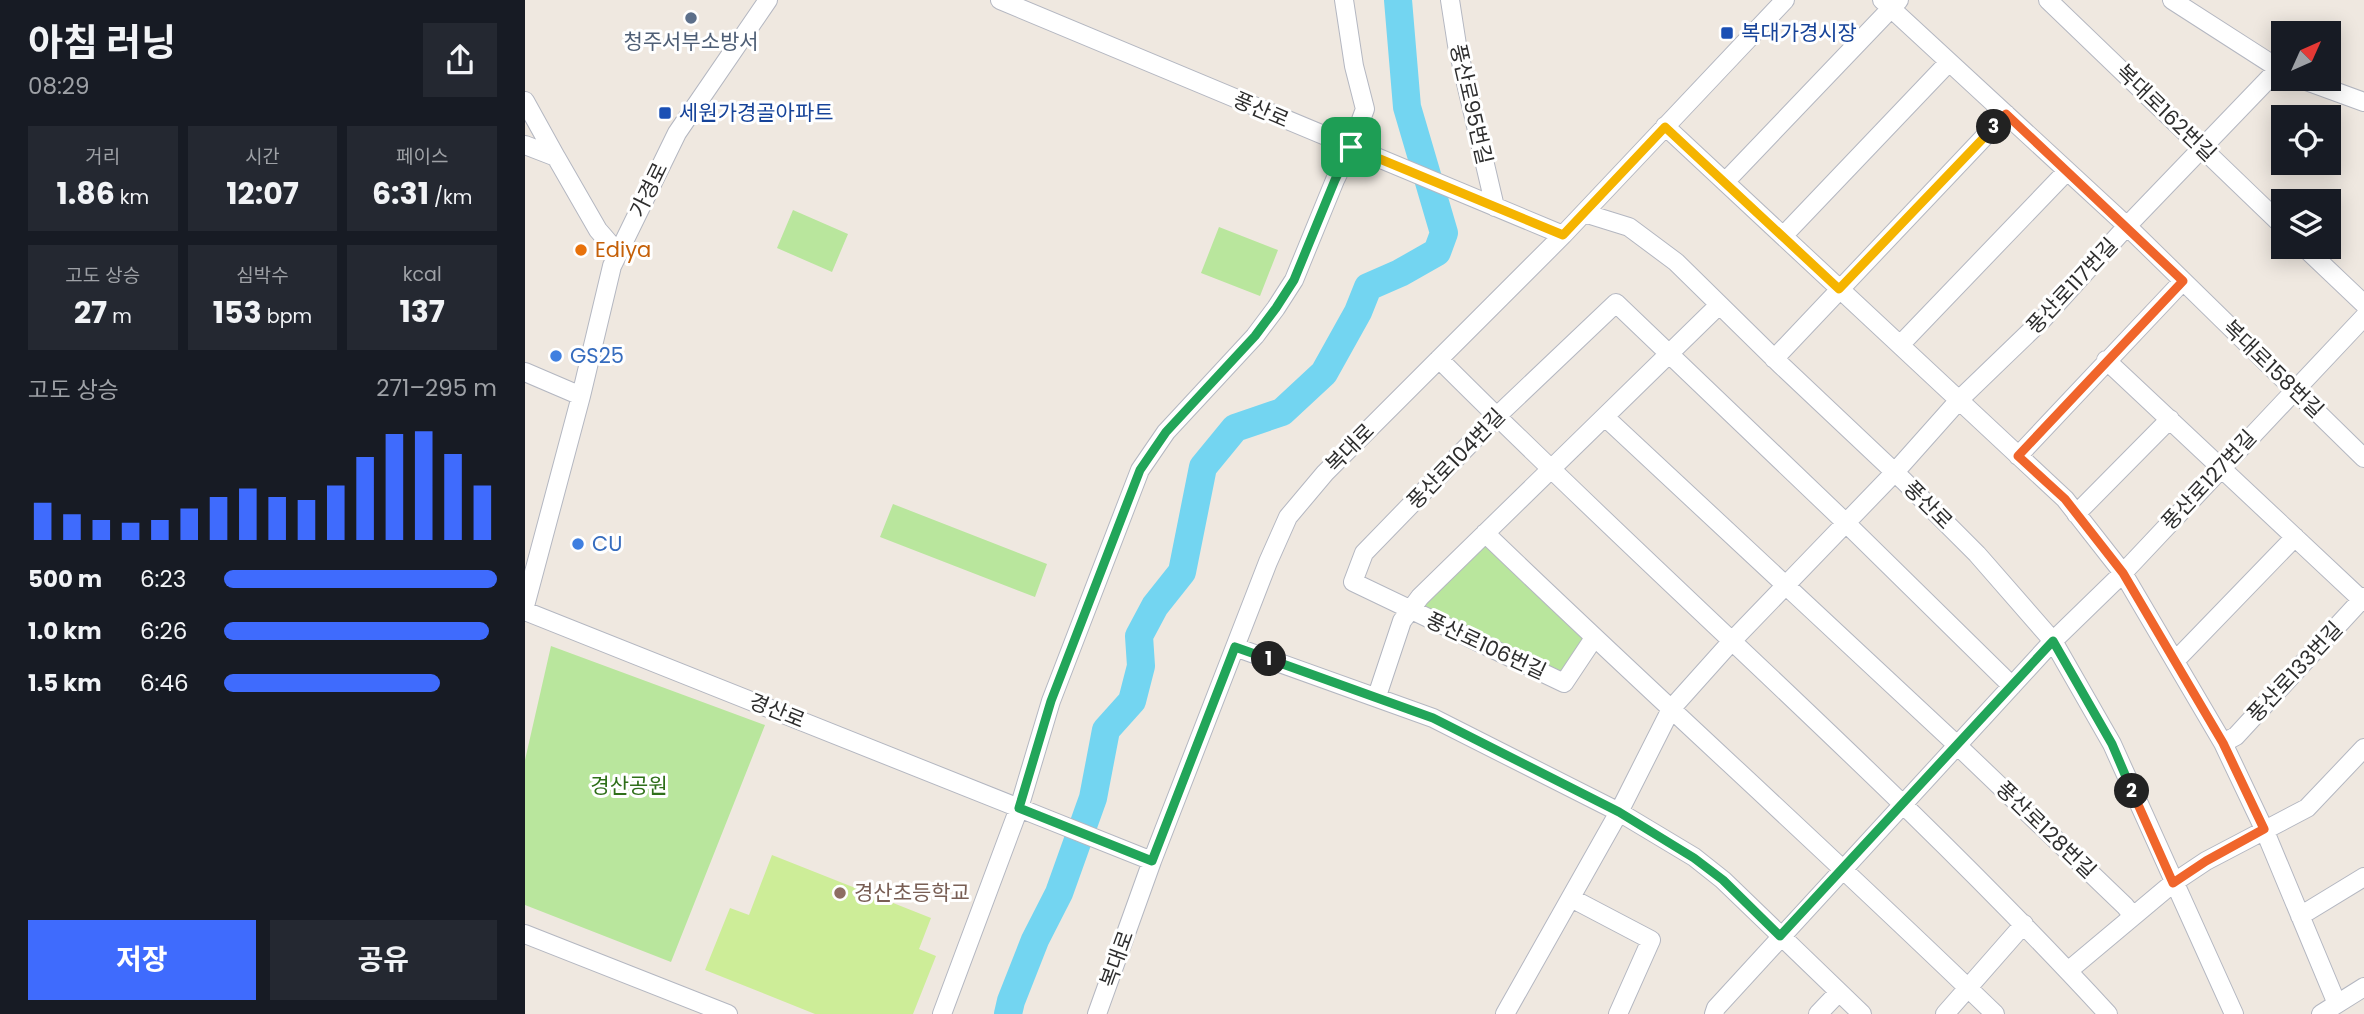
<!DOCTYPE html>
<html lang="ko">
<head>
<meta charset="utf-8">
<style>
	body { margin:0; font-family:Poppins,"Noto Sans KR",sans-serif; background:#242831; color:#f1f3f6; height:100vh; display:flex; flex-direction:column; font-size:26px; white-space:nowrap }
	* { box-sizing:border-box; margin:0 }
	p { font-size:23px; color:#9ea1a6 }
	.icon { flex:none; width:38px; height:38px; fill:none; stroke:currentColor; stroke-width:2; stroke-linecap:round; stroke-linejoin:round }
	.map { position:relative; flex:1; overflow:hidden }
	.panel { display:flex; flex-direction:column; background:#171b24; width:525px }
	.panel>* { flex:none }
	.needle { width:46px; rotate:45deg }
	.buttons { position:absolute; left:1746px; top:21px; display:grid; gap:14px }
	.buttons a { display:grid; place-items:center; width:70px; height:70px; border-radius:0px; background:#171b24; box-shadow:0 4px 18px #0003; font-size:35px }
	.pin { position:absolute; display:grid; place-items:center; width:60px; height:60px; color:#fff; margin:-30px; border-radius:14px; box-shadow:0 4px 10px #0006 }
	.km { position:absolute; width:35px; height:35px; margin:-18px; border-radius:50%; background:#222; color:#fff; font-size:19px; line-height:35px; text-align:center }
	.round { display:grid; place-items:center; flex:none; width:74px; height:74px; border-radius:0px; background:#242831 }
	.overview { display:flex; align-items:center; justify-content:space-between; height:119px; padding:0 28px }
	h1 { font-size:38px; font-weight:700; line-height:52px }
	.stats { display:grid; grid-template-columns:repeat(3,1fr); gap:10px; height:119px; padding:7px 28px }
	.stats div { display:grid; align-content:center; border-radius:0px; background:#242831; text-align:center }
	.stats b { font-size:30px; font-weight:700 }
	.stats small { font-size:19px; font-weight:400 }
	.stats p { font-size:19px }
	.chart { height:196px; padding:14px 28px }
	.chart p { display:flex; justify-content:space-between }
	.chart svg { width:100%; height:126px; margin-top:7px; stroke:#3f6bfd; stroke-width:6 }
	.primary-button { display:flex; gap:14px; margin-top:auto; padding:14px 28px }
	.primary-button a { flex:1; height:80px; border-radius:0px; background:#3f6bfd; color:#fff; font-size:28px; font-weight:700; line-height:80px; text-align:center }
	.primary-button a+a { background:#242831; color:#f1f3f6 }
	ul { padding:0 28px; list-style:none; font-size:23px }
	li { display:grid; grid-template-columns:112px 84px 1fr; align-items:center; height:52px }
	li i { height:18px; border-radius:9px; background:#3f6bfd }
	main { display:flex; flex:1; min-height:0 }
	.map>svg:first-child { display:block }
	.green { fill:#b9e69d }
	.pitch { fill:#cded98 }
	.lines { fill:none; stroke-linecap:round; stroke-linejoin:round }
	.river { stroke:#73d5f1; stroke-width:28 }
	.minor-casing { stroke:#b4b7c1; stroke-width:20 }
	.minor { stroke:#fff; stroke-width:18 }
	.split-1-casing { stroke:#fff; stroke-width:14 }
	.split-2-casing { stroke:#fff; stroke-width:14 }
	.split-3-casing { stroke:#fff; stroke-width:14 }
	.split-4-casing { stroke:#fff; stroke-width:14 }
	.split-1 { stroke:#22a559; stroke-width:9 }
	.split-2 { stroke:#22a559; stroke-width:9 }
	.split-3 { stroke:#f0652b; stroke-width:9 }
	.split-4 { stroke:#f5b400; stroke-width:9 }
	.service-dot { fill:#5c6f8a; stroke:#fff; stroke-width:2.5 }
	.transit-dot { fill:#1a4fb4; stroke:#fff; stroke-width:2.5 }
	.food-dot { fill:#e8710a; stroke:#fff; stroke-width:2.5 }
	.shop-dot { fill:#3f7fe0; stroke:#fff; stroke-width:2.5 }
	.education-dot { fill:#8d6e63; stroke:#fff; stroke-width:2.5 }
	.labels { text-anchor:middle; stroke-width:6; stroke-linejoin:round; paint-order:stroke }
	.transit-label { font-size:21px; fill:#164399; stroke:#fff; text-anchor:start }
	.service-label { font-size:21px; fill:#4e5e75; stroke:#fff }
	.street-label { font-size:21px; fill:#2e2e2e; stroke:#fff }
	.food-label { font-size:21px; fill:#c56008; stroke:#fff; text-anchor:start }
	.shop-label { font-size:21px; fill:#366cbe; stroke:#fff; text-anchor:start }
	.park-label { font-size:21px; fill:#2f6f1a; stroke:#fff }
	.education-label { font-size:21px; fill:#785e54; stroke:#fff; text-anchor:start }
</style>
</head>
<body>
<main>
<section class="panel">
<div class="overview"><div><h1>아침 러닝</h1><p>08:29</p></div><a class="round"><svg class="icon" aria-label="share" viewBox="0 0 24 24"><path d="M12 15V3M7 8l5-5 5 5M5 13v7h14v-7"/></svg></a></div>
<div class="stats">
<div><p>거리</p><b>1.86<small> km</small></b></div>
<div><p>시간</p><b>12:07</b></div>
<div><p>페이스</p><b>6:31<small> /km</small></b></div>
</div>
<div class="stats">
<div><p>고도 상승</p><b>27<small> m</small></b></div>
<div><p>심박수</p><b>153<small> bpm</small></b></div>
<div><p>kcal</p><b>137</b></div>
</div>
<div class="chart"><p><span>고도 상승</span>271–295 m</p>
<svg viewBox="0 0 160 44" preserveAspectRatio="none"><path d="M5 44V31M15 44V35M25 44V37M35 44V38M45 44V37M55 44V33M65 44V29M75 44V26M85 44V29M95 44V30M105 44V25M115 44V15M125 44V7M135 44V6M145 44V14M155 44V25"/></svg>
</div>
<ul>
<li><b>500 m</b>6:23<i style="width:100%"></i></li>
<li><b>1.0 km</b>6:26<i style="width:97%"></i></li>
<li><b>1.5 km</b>6:46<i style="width:79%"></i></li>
</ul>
<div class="primary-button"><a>저장</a><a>공유</a></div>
</section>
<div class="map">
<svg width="1839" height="1014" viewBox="0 0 1839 1014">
	<rect width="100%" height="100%" fill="#efe8e0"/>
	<path class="green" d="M268,210L323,234L307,272L252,248Z
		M694,227L753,250L735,296L676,273Z
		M368,504L522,564L510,597L355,537Z
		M960,543L1061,640L1038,674L894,606Z
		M26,646L240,725L146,962L0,905V760Z"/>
	<path class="pitch" d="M247,855L406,918L394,949L411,956L388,1014H290L180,970L205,908L224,915Z"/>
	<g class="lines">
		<path class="river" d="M483,1014L486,1001L510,940L534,893L568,798L581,730L607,701L616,666L614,636L630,606L657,572L678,467L710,428L757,412L799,373L833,312L843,287L875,273L912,252L919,233L882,107L873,0"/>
		<g class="minor-casing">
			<path id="minor" d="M475,0L1038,235
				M925,0L932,45L970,207
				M1357,0L1602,226L1839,458
				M1523,0L1759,227
				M1647,0L1759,72
				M1776,79L1839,102
				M0,101L31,157
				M1140,126L1540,499L1598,573L1698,743L1739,829L1812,1004
				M0,145L31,157L73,230L93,253
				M1200,182L1374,0
				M1059,213L1104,227L1151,262L1256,365L1379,481L1452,554L1528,641L1587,744L1709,1014
				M1258,236L1424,62
				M1779,247L1839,304
				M1375,345L1542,171
				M914,359C1134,580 1371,784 1583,1014
				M1249,359L1481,114
				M1581,360L1839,602
				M0,372L56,396
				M1080,417L1432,745L1600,906L1608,916
				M1493,456L1658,281
				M1551,514L1645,419
				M960,533C1128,695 1302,851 1470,1014
				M0,606L56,396L87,266L152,133L243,0
				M0,611L627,861
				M1069,638L1039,683L828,582L839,553L971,417L1091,303L1320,522L1487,686
				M710,647L908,718L1094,812L1169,857L1198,880L1337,1014
				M1650,661L1770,537
				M852,696L877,621L895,597L1194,305
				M1698,743L1711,736L1839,597
				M1046,898L1126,940L1093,1014
				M1775,916L1839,877
				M0,934L203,1014
				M1543,971L1648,883L1681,861L1782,808L1839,748
				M417,1014L494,808L526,701L615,470L641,432L730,336L751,308L769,280L810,180L826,147L840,109L829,66L819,0
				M572,1014L627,861L743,562L763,517L800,473L1038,235L1260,0
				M980,1014L1094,812L1146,709L1206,642L1370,472L1435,399L1518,319L1602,226L1752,70
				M1189,1014L1191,1008L1528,641L1598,573L1839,317
				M1293,1014L1314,992
				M1420,1014L1499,924
				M1796,1014L1839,987"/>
		</g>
		<use href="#minor" class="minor"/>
	</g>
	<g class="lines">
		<g class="split-1-casing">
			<path id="split-1" d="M744,659L710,647L627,861L494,808L526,701L615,470L641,432L730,336L751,308L769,280L810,180L826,147"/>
		</g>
		<g class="split-2-casing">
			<path id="split-2" d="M744,659L908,718L1094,812L1169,858L1198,880L1255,936L1528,641L1587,744L1607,791"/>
		</g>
		<g class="split-3-casing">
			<path id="split-3" d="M1469,127L1481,114L1658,281L1493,456L1540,499L1598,573L1698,743L1739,829L1681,861L1648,883L1607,791"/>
		</g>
		<g class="split-4-casing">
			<path id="split-4" d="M826,147L1038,235L1140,127L1314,289L1469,127"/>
		</g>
		<use href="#split-1" class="split-1"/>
		<use href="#split-2" class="split-2"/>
		<use href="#split-3" class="split-3"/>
		<use href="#split-4" class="split-4"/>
	</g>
	<circle class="service-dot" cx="166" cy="18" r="7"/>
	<g class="transit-dot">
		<rect x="1195" y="26" width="14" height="14" rx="3.5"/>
		<rect x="133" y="106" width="14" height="14" rx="3.5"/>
	</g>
	<circle class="food-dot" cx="56" cy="250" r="7"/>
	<g class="shop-dot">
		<circle cx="31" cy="356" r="7"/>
		<circle cx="53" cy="544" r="7"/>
	</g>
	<circle class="education-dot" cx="315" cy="893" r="7"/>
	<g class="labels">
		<g class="transit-label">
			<text x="1216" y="40">복대가경시장</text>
			<text x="154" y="120">세원가경골아파트</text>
		</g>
		<g class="service-label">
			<text x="166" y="49">청주서부소방서</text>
		</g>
		<g class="street-label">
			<text transform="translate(946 104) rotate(77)" y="7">풍산로95번길</text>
			<text transform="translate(736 110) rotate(23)" y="7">풍산로</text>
			<text transform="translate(1641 113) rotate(44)" y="7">복대로162번길</text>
			<text transform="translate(124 190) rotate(-64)" y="7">가경로</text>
			<text transform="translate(1547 286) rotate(-47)" y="7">풍산로117번길</text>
			<text transform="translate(1748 369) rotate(44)" y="7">복대로158번길</text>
			<text transform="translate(825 448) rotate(-45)" y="7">복대로</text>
			<text transform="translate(931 459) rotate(-46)" y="7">풍산로104번길</text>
			<text transform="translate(1684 480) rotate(-47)" y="7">풍산로127번길</text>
			<text transform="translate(1403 505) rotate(45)" y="7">풍산로</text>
			<text transform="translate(961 646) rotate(25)" y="7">풍산로106번길</text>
			<text transform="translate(1770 672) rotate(-47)" y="7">풍산로133번길</text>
			<text transform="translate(252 711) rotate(22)" y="7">경산로</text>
			<text transform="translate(1521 830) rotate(44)" y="7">풍산로128번길</text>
			<text transform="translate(592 959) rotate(-70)" y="7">복대로</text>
		</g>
		<g class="food-label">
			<text x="70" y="257">Ediya</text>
		</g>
		<g class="shop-label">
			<text x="45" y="363">GS25</text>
			<text x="67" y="551">CU</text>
		</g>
		<g class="park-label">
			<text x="104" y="793">경산공원</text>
		</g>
		<g class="education-label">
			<text x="329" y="900">경산초등학교</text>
		</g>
	</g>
</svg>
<div class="buttons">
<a><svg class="needle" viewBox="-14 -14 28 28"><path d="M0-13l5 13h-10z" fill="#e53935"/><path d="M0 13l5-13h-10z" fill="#9ea1a6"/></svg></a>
<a><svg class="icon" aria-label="locate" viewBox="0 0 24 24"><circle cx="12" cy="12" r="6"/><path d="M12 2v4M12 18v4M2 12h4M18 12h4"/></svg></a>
<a><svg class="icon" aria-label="layers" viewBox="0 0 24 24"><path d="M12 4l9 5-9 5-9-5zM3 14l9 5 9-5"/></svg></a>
</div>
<div class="pin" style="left:826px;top:147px;background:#1e9e55"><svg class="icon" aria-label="arrive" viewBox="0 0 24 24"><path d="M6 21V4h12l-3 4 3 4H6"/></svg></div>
<b class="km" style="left:744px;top:659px">1</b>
<b class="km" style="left:1607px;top:791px">2</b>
<b class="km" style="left:1469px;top:127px">3</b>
</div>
</main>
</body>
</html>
